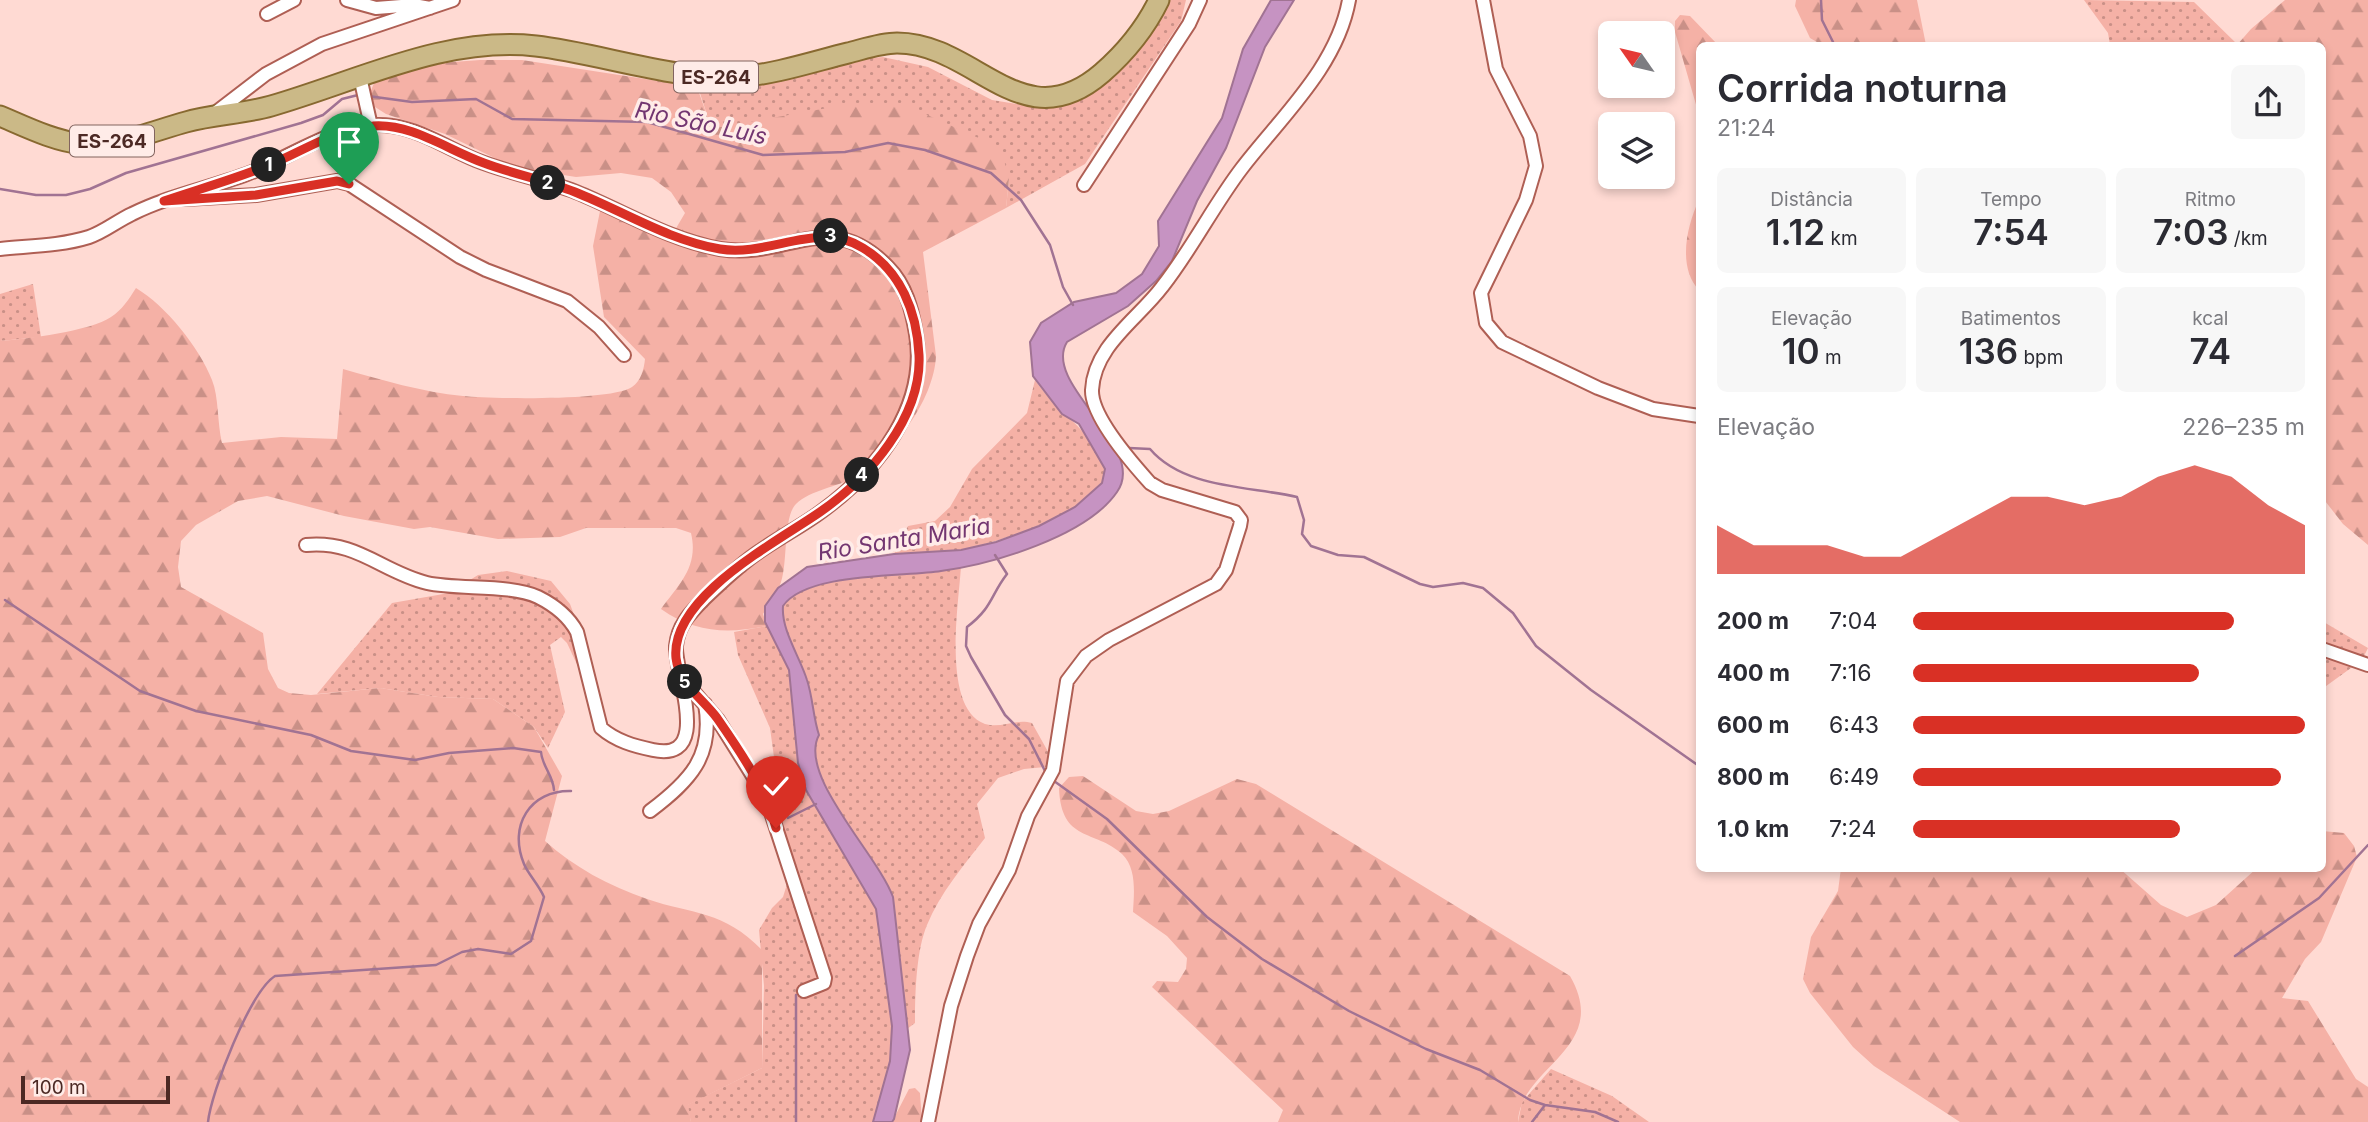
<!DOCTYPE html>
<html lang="pt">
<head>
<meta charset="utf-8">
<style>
	body { margin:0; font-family:Inter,sans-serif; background:#f7f7f7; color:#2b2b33; height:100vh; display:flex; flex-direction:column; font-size:26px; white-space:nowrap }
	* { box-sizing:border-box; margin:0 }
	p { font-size:23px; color:#7c7c81 }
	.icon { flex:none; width:38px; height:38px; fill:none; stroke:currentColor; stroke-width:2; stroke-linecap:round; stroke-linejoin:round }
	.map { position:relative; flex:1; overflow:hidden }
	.drawer { position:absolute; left:1696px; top:42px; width:630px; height:830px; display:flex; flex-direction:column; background:#fff; border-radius:10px; box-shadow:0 4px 10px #0003 }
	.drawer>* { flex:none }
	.needle { width:46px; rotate:304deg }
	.fabs { position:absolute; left:1598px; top:21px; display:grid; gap:14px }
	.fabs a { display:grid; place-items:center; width:77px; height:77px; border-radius:10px; background:#fff; box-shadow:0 4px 10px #0003; font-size:35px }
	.scale { position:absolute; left:21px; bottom:18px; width:149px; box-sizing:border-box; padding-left:7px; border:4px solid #4c2924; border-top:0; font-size:19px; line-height:24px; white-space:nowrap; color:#4c2924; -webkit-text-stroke:5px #ffece8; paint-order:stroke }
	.pin { position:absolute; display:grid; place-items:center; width:60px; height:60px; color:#fff; margin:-72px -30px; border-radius:50% 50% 50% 0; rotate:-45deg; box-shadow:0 0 7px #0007 }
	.pin .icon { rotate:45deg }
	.km { position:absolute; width:35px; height:35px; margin:-18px; border-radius:50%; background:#222; color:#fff; font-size:19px; line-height:35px; text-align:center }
	.round { display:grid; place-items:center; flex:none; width:74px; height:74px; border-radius:10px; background:#f7f7f7 }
	.headline { display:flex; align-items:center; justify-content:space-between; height:119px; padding:0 21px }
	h1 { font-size:38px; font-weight:600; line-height:52px }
	.metrics { display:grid; grid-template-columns:repeat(3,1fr); gap:10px; height:119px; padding:7px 21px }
	.metrics div { display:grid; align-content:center; border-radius:10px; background:#f7f7f7; text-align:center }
	.metrics b { font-size:35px; font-weight:600 }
	.metrics small { font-size:19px; font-weight:400 }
	.metrics p { font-size:19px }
	.chart { height:196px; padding:14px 21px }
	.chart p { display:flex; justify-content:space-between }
	.chart svg { width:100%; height:126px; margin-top:7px; fill:#d93025; opacity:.7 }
	ul { padding:0 21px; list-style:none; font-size:23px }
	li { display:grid; grid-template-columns:112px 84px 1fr; align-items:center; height:52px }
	li i { height:18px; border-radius:9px; background:#d93025 }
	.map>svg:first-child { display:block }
	.grass { fill:url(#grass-dots) }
	.forest { fill:url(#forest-firs) }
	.water { fill:#c693c2; stroke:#a17393; stroke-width:2 }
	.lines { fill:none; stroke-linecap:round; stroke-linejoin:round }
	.stream { stroke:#a17393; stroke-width:2.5 }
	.street-casing { stroke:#af5f54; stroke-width:16 }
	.primary-casing { stroke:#886930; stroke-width:23 }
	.street { stroke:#fff; stroke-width:12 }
	.primary { stroke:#cbb987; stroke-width:19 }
	.route-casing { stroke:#fff; stroke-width:14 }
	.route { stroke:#d93025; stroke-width:9 }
	.labels { text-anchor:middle; stroke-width:7; stroke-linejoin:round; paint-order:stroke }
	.shield { fill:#ffece8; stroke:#82645f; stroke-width:2 }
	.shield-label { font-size:19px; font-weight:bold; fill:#4c2924 }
	.water-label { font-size:23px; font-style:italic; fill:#733671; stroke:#ffece8 }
</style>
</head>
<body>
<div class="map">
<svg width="2368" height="1122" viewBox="0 0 2368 1122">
	<defs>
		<pattern id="grass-dots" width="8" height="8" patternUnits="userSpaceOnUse" patternTransform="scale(1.75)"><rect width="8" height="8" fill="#f5b1a6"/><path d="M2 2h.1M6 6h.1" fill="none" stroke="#c99087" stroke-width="1.8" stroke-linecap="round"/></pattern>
		<pattern id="forest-firs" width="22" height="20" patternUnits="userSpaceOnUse" patternTransform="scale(1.75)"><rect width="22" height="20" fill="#f5b1a6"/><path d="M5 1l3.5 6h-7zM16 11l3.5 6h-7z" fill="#c99087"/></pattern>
	</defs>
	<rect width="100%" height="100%" fill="#ffdad3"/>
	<path class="grass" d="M1161,0H1186L1181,21L1085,164L1006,208L1009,179L740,126L721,127L709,121L698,87L758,85L850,60L883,57L928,67L992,100L1042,108L1069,98Z
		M2084,0L2194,2L2238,45H2110L2108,33Z
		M33,284L41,337L0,341V294Z
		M1035,380C1056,412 1091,428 1104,467C1117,507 991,544 964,549C941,553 917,553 894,554L908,526L935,521L950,507L972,469L1027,413Z
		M961,566C959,603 941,708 985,724C1002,729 1015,718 1032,723L1056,766L1024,769L998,778L977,804L985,838C964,865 940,893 927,925C916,951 915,995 915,1023L907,1029L893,897C877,855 797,776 819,735C813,717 813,698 807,680C800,657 781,630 783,606C807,571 921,576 961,566Z
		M507,571L551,581L570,604L593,666L581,673L567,643L561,637L550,645L565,712L548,748L534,727L493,699L438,697L380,688L317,694L392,603L449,593L478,575Z
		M2322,621L2368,648L2362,660L2322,689Z
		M767,626L789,670L798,763L806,790L876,909L892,1026L890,1061L873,1122H691L687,1105L762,1068L764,986L759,930L772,908L783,897L788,881V859L770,728L738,655L734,632Z
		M1551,1069L1612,1096L1649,1122H1518L1522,1102Z"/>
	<path class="forest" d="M1796,0H1917L1926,45H1822L1810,38L1795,6Z
		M2285,0H2368V545L2343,524L2322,497V46L2237,45L2251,29Z
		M1680,15L1690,16L1718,45L1699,46V115L1675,32V21Z
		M480,60H522L697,87L709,121L721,127L850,104L905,105L983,140L1004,160L1009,179L1006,208L923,252L936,356C934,400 893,455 855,477C838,487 810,490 796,504C783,517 788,561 781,582C778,592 769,604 763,614L767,626C728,634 695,633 661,609C679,584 699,567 691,533L676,528H586L560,537L498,539L430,527L414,529L344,516L267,496L238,501L196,525L181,541L178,567L181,587L263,633L268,669L278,688L289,693L311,695L380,688L438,697L493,699L534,727L562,776L545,841C574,867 609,886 647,899C694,915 723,910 762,950V1068L688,1105L691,1122H0V341C26,339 91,331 111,317C122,310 129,299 136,288C166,306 199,347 212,380C219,397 217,423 222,443L281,437L337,439L343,369C382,380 422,392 463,396C491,399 612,401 632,387C641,381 644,369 645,359L604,317L593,246L601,206L675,230L685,213L671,192L652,178L621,173L576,177L513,167L445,134L386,114L375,107L370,93L374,83L380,80L439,63Z
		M1699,200V290C1677,267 1687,225 1699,200Z
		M1083,776L1136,811L1153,814L1169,811L1237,779L1256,784L1570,976C1612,1049 1520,1066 1518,1122H1278L1283,1110L1152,987L1157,981L1178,982L1186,969L1187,958L1167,936L1133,912C1134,894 1137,868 1122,854C1095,829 1061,843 1059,788L1069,777Z
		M2322,831L2344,833L2354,846L2357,857L2321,942L2305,959L2282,998L2308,1001L2356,1079L2368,1087V1122H1960L1874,1066L1853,1047L1810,993L1803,979L1811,937L1838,891L1841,868H2119L2161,905L2187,917L2216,905L2257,868H2322Z
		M915,1088L920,1093L922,1122H892L909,1089Z"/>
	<path class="water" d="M1271,0H1294L1265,47L1226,148L1197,201L1172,261L1156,281L1128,306L1067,342C1041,384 1149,447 1117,492C1087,536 993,564 941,571C904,577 806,572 783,606C781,630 800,657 807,680C813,698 813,717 819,735C797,775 878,855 893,897L910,1050L894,1119L892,1122H873L890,1061L892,1026L876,909L806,790L798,763L789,670L765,622V606L778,588L807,567L894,554L961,550L996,542L1039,526L1075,507L1102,483L1105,469L1079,424L1062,414L1033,376L1030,342L1041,323L1074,302L1116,293L1142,274L1159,246L1158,221L1222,118L1243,49Z"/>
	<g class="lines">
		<path class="stream" d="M1821,0L1822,20L1835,46
			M368,96L412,102L476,99L512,119L647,122L763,155L845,152L888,143L925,150L991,173L1021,200L1050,245L1063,287L1073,305
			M0,189L36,195H66L90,189L126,173L301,123L323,115L342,99L358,95
			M1129,448L1150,449C1184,489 1250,486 1297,497L1304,520L1302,534L1311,546L1338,555L1364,557L1420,584L1433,587L1463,583L1483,588L1513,613L1536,646L1591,690L1699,766
			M995,555L1007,574C990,596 993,607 967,627L966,646L971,657L1005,715L1029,739L1045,771
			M5,600L140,691L196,711L311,735L351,751L415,760L449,753L513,748L541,752C542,766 553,775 554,790
			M1054,781L1107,819L1207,917L1262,959L1349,1011L1426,1049L1480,1070L1530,1100L1545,1105L1595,1112L1618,1122
			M788,818L816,804
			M2235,956L2319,898L2368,845
			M796,995V1122
			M208,1122C211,1092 250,992 275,976L436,965L462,952L478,949L511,954L531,941L544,897C539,885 528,874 524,864C508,826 530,790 571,791
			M1532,1122L1545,1105"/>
		<g class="street-casing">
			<path id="street" d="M347,0L376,8L414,5L430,8
				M1483,0L1496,69L1530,136L1536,166L1526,200L1481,293L1486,323L1502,342L1598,388L1653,409L1699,416
				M267,14L294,0
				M360,77L371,126
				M215,113L266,74L322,44L453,0
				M1084,185L1189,24L1200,0
				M185,199L256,195L337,181L349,184L460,257L486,270L567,301L599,327L624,355
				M0,249C29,246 60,246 89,237C104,232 117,221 132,214C168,196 209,188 247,174C291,158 343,118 392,126C421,130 449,149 476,160C508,173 543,179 576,192C623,211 669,240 720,249C788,260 828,206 888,267C906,285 912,310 916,334C928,406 878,470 822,511C802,526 780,537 760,551C740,564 722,582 704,599C690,613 678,625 676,646C674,672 714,763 653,750C634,746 616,741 601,728L577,632C569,617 554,605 538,597C511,584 458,590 427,583C382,572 357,540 306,545
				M2322,649L2368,665
				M680,676L718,720L766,797L825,978L824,983L804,991
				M650,811C690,781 714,756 705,704
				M928,1122L951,1006L967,956L979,924L1009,870L1028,816L1053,770L1067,681L1086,656L1109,640L1216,584L1226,570L1240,526L1241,520L1235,512L1162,490L1150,483C1132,463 1091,416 1092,390C1094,346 1138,319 1162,287C1192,249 1213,206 1242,168C1281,117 1337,67 1349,0"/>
		</g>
		<g class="primary-casing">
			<path id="primary" d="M0,116C26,127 54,141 82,144C116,147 153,131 186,122C214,114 243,114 271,106C358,81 444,36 536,46C598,53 678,81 739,77C776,74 812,62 848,53C864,49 881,43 897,43C976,43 1022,142 1102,73C1126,52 1145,29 1159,0"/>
		</g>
		<use href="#street" class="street"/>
		<use href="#primary" class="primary"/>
	</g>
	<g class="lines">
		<g class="route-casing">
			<path id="route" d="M349,184L337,181L256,195L164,201C199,189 235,179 269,165C302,152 336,128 373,126C411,123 448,150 484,163C513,174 545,180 575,192C623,211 668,240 720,249C770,257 818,220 863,248C901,271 917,312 919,355C922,417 869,478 820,512C777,542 670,597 676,658C679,684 702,698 717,718C740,751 766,789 776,828"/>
		</g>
		<use href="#route" class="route"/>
	</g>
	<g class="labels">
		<g class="shield">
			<rect x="674" y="61.5" width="84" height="31" rx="5"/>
			<rect x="70" y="125.5" width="84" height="31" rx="5"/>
		</g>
		<g class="shield-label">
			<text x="716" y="84">ES-264</text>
			<text x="112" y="148">ES-264</text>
		</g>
		<g class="water-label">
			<text transform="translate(701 123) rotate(12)" y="8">Rio São Luís</text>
			<text transform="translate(904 539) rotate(-9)" y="8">Rio Santa Maria</text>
		</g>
	</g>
</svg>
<div class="fabs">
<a><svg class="needle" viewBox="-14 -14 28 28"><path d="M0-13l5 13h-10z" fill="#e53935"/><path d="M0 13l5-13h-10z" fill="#7c7c81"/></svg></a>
<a><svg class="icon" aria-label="layers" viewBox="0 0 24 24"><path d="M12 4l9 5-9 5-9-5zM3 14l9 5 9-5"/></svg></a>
</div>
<div class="scale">100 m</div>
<div class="pin" style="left:349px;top:184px;background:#1e9e55"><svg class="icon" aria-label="arrive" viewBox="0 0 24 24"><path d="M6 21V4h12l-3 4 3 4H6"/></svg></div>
<div class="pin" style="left:776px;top:828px;background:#d93025"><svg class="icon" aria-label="check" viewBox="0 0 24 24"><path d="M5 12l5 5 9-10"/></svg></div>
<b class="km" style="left:269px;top:165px">1</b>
<b class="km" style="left:548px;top:183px">2</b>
<b class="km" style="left:831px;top:236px">3</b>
<b class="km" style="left:862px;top:475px">4</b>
<b class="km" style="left:685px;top:682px">5</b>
<section class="drawer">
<div class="headline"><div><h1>Corrida noturna</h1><p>21:24</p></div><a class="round"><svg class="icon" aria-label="share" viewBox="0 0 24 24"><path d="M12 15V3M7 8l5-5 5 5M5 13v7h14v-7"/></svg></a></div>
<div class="metrics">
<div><p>Distância</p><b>1.12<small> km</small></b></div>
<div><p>Tempo</p><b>7:54</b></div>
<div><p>Ritmo</p><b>7:03<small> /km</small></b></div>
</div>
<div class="metrics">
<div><p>Elevação</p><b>10<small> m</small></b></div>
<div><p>Batimentos</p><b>136<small> bpm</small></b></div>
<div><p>kcal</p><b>74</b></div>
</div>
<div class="chart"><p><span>Elevação</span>226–235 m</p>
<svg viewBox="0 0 160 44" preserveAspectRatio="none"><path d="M0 44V27L10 34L20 34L30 34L40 38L50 38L60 31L70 24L80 17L90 17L100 20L110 17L120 10L130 6L140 10L150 20L160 27V44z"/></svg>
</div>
<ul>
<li><b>200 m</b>7:04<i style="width:82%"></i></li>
<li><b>400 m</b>7:16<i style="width:73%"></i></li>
<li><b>600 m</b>6:43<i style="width:100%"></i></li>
<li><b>800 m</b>6:49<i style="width:94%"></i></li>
<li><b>1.0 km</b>7:24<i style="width:68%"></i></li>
</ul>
</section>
</div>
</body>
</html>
